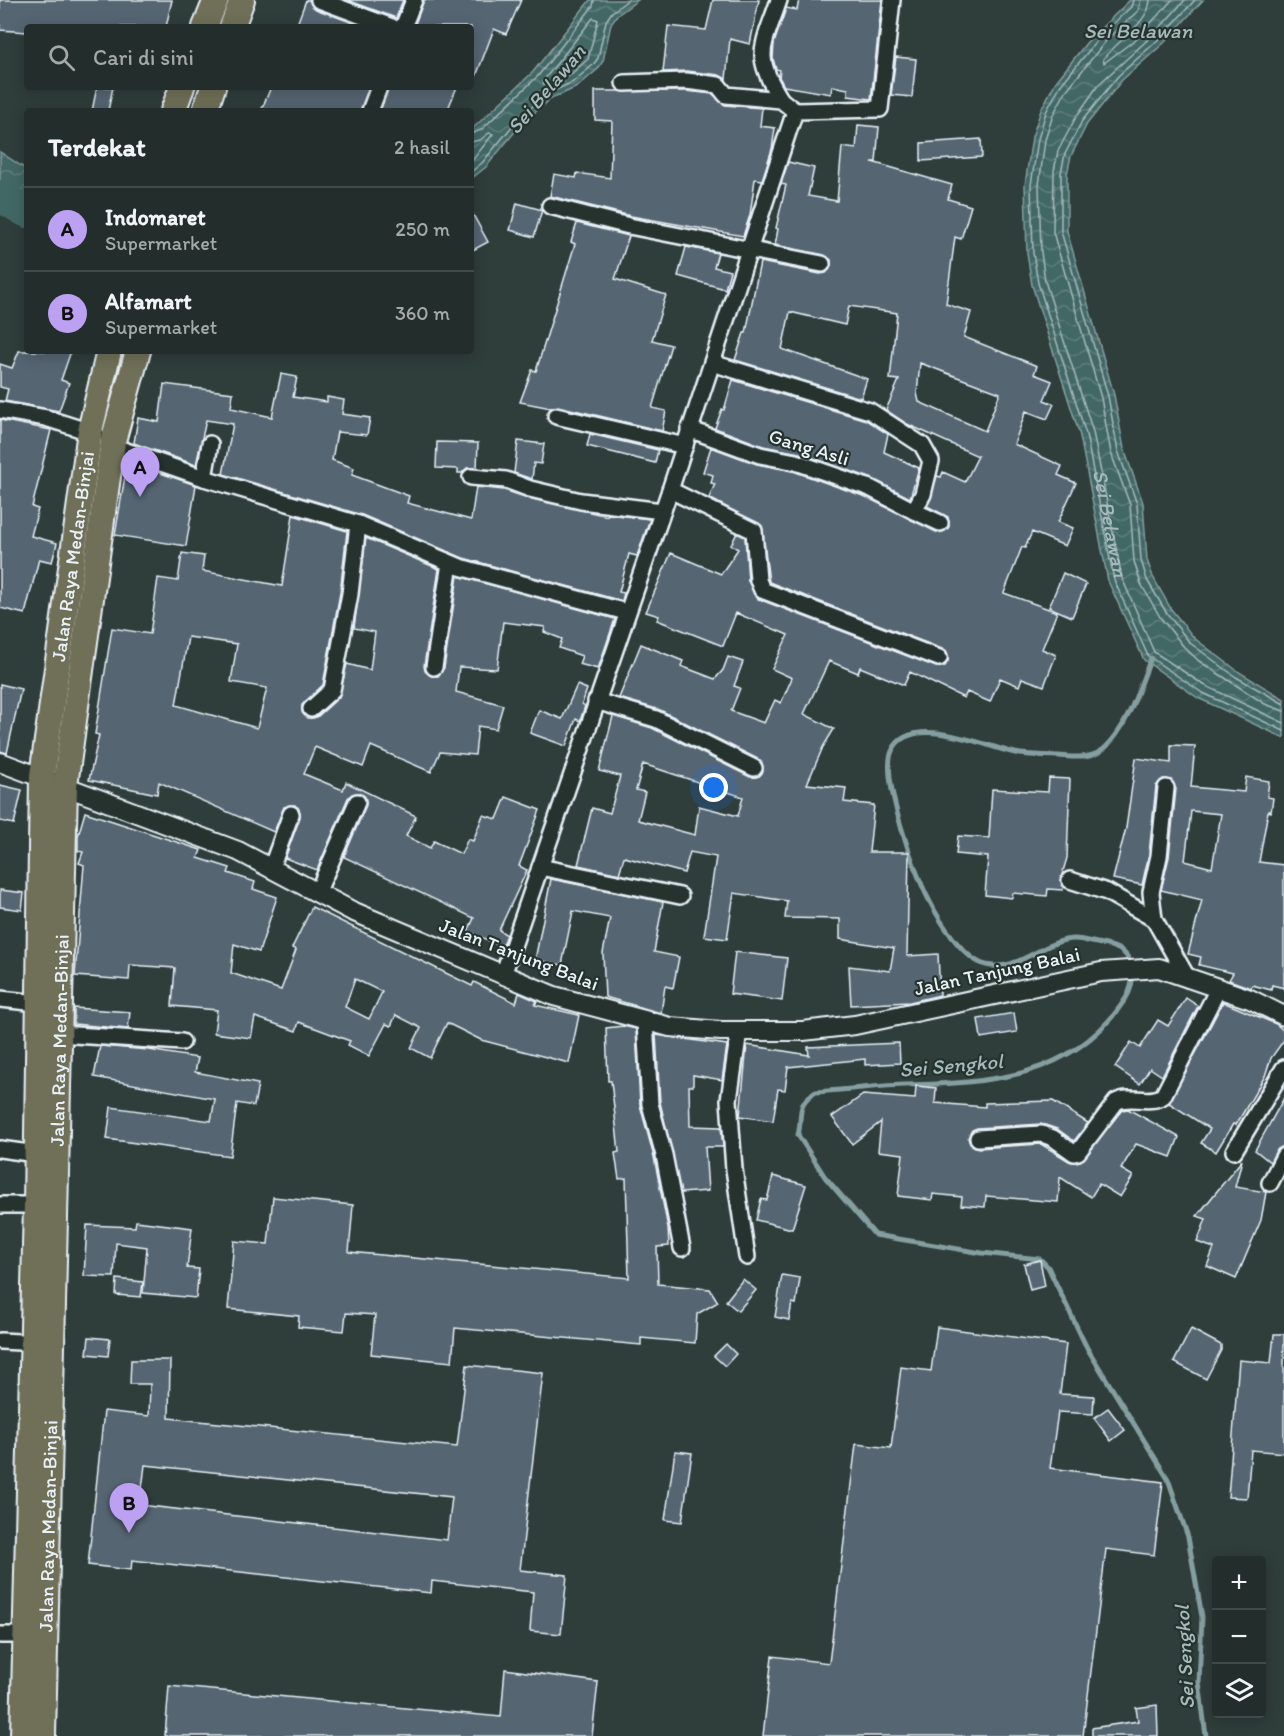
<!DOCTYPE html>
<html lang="id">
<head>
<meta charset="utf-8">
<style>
	body { margin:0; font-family:Itim,sans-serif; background:#2b3634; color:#f1f3f6 }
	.controls { position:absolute; right:18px; bottom:18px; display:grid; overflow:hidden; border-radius:6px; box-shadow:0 3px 15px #0003 }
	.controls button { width:54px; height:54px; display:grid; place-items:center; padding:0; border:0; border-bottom:2px solid #404a48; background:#232e2c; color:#f1f3f6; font:30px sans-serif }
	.you { position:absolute; left:714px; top:788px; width:21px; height:21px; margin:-15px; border:4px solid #fff; border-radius:50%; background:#1a73e8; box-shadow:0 0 0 9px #1a73e833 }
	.badge { display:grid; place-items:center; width:39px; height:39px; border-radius:50%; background:#bca0f2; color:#111; font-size:20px; font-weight:700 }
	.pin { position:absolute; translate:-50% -50px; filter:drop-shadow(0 2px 3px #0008) }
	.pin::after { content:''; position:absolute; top:32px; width:21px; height:18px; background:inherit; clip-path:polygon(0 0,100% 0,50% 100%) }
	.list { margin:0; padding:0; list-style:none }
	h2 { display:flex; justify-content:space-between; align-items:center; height:78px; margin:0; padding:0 24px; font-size:26px }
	h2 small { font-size:20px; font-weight:400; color:#a3a8a9 }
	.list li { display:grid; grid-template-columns:39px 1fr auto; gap:18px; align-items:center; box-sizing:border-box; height:84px; padding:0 24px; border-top:2px solid #404a48 }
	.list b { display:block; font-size:22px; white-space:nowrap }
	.list p { margin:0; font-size:20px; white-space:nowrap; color:#a3a8a9 }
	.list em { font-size:20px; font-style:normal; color:#a3a8a9 }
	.icon { flex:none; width:33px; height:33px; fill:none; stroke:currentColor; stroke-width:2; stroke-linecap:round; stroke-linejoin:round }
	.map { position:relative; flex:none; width:1284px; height:1736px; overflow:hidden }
	.search { position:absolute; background:#232e2c; box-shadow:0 3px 15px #0003; left:24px; top:24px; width:450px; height:66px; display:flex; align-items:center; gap:15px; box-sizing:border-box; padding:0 21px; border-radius:6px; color:#a3a8a9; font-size:22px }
	.panel { position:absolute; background:#232e2c; box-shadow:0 3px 15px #0003; left:24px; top:108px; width:450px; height:246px; border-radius:6px }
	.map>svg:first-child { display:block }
</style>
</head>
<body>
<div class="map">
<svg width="1284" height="1736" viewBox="0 0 1284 1736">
	<defs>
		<pattern id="water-waves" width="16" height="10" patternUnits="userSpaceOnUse" patternTransform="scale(1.5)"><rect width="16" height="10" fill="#436866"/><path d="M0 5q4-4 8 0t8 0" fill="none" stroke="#5e7e7d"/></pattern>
	</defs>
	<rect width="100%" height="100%" fill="#2f3d3b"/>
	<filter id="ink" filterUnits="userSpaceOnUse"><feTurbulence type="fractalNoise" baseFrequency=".0167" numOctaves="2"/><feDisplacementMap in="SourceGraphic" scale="12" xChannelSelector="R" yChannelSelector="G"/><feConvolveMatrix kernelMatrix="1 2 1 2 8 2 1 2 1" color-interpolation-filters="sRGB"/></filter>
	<g filter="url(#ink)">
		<g fill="url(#water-waves)" stroke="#859fa0" stroke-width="1.5">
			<path d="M590 0H638L616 16 611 24 603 61 598 69 577 87 551 99 522 123 486 167 471 179V130L533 72Z"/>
			<path d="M1130 0H1203L1164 43 1122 80 1087 124 1071 156 1067 174V231L1114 395 1124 449 1143 503 1147 560 1153 577 1171 609 1194 638 1239 672 1284 699V738L1198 698 1144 660 1108 581 1080 436 1032 285 1027 253 1025 185 1032 137 1041 110 1055 83 1087 42Z"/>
			<path d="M0 152 27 170V210L0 199Z"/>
		</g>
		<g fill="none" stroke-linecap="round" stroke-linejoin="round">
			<g stroke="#a6babe" stroke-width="1.5">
				<path d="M1133 0 1131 7 1104 32 1060 86 1046 112 1038 139 1031 185 1033 253 1038 283 1086 434 1114 580 1148 656 1201 692 1284 731"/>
				<path id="s1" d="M1141 0 1138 11 1109 37 1066 91 1053 115 1045 140 1039 185 1041 252 1045 281 1093 432 1122 578 1154 652 1204 685 1284 723"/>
				<path d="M1150 0C1149 23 1117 41 1103 59L1104 63 1136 39 1172 0"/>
				<path d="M1185 0 1154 34 1099 84 1076 117 1058 151 1054 171 1053 232 1101 398 1111 453 1130 505 1134 561 1141 584 1160 617 1184 647 1199 661 1265 704 1284 711"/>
				<path d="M1195 0 1159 39 1118 76 1082 121 1065 154 1061 173V231L1108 396 1118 451 1137 504 1141 560 1147 580 1166 612 1190 643 1236 677 1284 704"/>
				<path d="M593 18 598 20 588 59 569 76 544 85 543 81Z"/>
				<path d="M471 134 481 130 538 76 593 6 594 0"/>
				<path d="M471 142 480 140 489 133 493 134 471 162"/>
				<path d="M471 172 482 163 518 119 547 94 573 82 593 65 598 58 606 21 612 12 628 0"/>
			</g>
			<path stroke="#859fa0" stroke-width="5" d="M1151 658C1139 687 1129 725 1106 747 1093 760 1076 757 1059 756 1045 755 1029 756 1015 753 984 746 910 712 892 751 880 777 915 874 929 900 939 920 964 960 986 965 1018 973 1044 939 1075 939 1082 939 1090 942 1097 943 1106 945 1116 946 1123 952 1136 963 1134 985 1126 998 1074 1079 990 1083 904 1085 875 1086 845 1090 816 1092 795 1103 803 1116 798 1135L825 1177 875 1235 982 1253 1040 1259 1048 1267 1087 1348 1168 1479 1188 1537 1202 1617 1199 1682 1206 1736"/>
			<path stroke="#436866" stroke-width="32" d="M0 196 27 212"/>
		</g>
		<g fill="#556572" stroke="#e8f1f8" stroke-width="1.5" fill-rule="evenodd">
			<path d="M0 0H172L166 27H27V32L0 30Z"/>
			<path d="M306 0H309L316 9 364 27H296Z"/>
			<path d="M347 0H403L396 18Z"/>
			<path d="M424 0H521L506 34 494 29 472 87 471 27H414Z"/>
			<path d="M713 0H759L750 44 730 39 726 79 719 75 687 71 663 72 668 26 706 30Z"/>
			<path d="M799 0H882L871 99 848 96V89L832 86 831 94 784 86 779 77 780 70 776 69 773 59 774 43 786 8 797 10Z"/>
			<path d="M896 57 916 59 912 97 891 95Z"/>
			<path d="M97 87H113L108 111H92Z"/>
			<path d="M271 87H369L360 111H261Z"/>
			<path d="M389 87H457L447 111H380Z"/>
			<path d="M595 91H686L713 94 725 105 762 108 760 126 775 128 772 149 762 180 755 179 750 215 743 236 631 216 550 196 554 174 576 178 577 173 610 178 612 121 595 120Z"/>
			<path d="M858 125 879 127 876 162H872L952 185 948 199 971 206 961 239 955 237 946 304 971 312 964 337 1037 366 1034 374 1052 381 1044 400 1054 404 1047 419 1026 411 1014 444 1062 466 1058 475 1076 483 1058 522 1073 528 1065 546 1032 532 1025 548 1022 547 1004 593 1057 612 1042 649 1056 655 1044 686 1022 678 1019 686 1000 678 990 702 967 692 964 698 910 672 904 685 860 667 858 673 829 661 804 714 834 729 823 747 807 784 846 788 844 802 874 805 869 852H909L907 956 938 954 940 995 910 1002 851 1005 849 966 890 971 894 948 840 939V919L785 918 787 901 734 893 727 939 704 936 716 857 690 852 684 873 624 857 619 874 578 865 592 808 610 813 620 776 599 771 613 716 652 728 750 777 759 776 763 772 762 763 758 759 660 710 619 698 641 644 683 661 681 666 715 679 723 670 728 657 743 662 734 686 740 688 731 711 764 723 775 700 781 703 792 678 772 669 788 635 736 613 723 646 657 620 659 616 646 612 671 553 721 574 738 549 731 545 737 533 745 537 748 581 758 599 936 667 945 666 948 661 947 652 942 649 769 582 762 526 709 498 715 484 711 483 713 475 703 472 711 447 757 464 793 471 866 497 936 532 945 531 949 527 948 517 927 506 937 476 941 477 943 472 965 482 978 456 907 424 886 410 899 380 890 379 897 313 849 306 845 325 790 312 782 349 867 379 861 398 735 360 744 333H746L760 262 820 274 826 273 831 266V260L824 255 775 245 778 229 776 228 786 185 781 184 788 162 814 168 808 196 837 201 842 147 856 149ZM920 363 1000 393 985 431 919 402 917 393ZM643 764 743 797 738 816 699 806 695 835 638 820 645 792 636 790Z"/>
			<path d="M981 139 982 157 921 161V143Z"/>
			<path d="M517 203 542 210 534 237 510 230Z"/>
			<path d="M471 211 488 242 471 251Z"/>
			<path d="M577 223 629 236 615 279 666 295 652 340 671 345 652 408 666 411 662 431 558 406 551 408 520 402 532 370 536 371 575 244 571 242Z"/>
			<path d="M686 247 718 253 714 267 730 271 725 289 678 276Z"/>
			<path d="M19 351H71L61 380 69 383 59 411 5 401 8 389 0 387V364L12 368Z"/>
			<path d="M281 374 297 377 293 397 327 402V397L344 400 342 414 370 418 367 435 337 432 332 460 354 468 352 475 409 496 407 503 471 520 476 487 504 490 528 498 607 516 608 514 650 519 637 556 629 554 619 592 624 593 622 601 463 558 362 515 223 474 233 424 206 420 196 465 134 443 138 418 159 422 164 384 233 393 231 408 272 417Z"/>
			<path d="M733 380 866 420 888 434 884 452 919 468 910 498 873 479 799 453 763 446 715 428 722 409 724 410Z"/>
			<path d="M0 420 51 430 32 507 38 509 31 536 57 543 52 562 39 559 25 614 0 608Z"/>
			<path d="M590 434 658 450 655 463 587 446Z"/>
			<path d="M518 441 544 444 541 464 534 463 532 479 514 473Z"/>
			<path d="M437 442 478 443 477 468H467L462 473H458V469L436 468Z"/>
			<path d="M131 463 196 485 186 546 115 535 127 464Z"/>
			<path d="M293 515 347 531 340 593 323 685 302 705V712L307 718 317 717 339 697 347 664 370 670 375 632 354 628 366 538 439 569 424 666 425 671 432 676H438L444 668 458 576 615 619 598 669 579 664 582 656 559 648 562 639 544 632 545 627 503 622 497 669 459 667 456 692 503 705 496 729 478 726 475 755 440 752 431 772 371 746 363 767 315 747 304 774 343 790 346 782 416 816 406 836 430 848 434 841 461 854 468 839 473 841 483 815 497 819 506 797 540 810 519 866 527 870 499 930 507 935 502 947 468 931 474 918 344 857 366 805 365 797 360 793 352 794 348 798 317 870 285 858 300 817V812L295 805 284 807 274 832 159 782 157 794 89 780 99 735 95 734 112 628 150 634 158 578 178 581 182 553 204 556 202 571 282 586ZM188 637 237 644 231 682 267 688 257 728 176 705Z"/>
			<path d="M1063 573 1086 584 1072 617 1049 607Z"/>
			<path d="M0 684 21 689 7 753 0 751Z"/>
			<path d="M577 685 587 689 582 704 585 706 580 721 576 719 566 746 530 733 539 710 562 719Z"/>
			<path d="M1171 745 1195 746 1191 787 1244 792 1246 777 1269 781 1267 797 1273 798 1271 812 1268 811 1259 862 1284 865V988L1272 985 1271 990 1252 985 1251 988 1229 980 1233 973 1199 965 1201 957 1188 954 1202 900 1161 890 1169 857 1176 789 1171 780 1163 779 1156 786 1149 854 1142 885 1113 879 1126 828 1136 758 1171 763ZM1191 811 1221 814 1212 868 1185 861Z"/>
			<path d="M1049 778 1070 779 1067 858 1061 878 1063 890 1048 889 1047 896 1013 893 1012 898 985 895 988 857 956 854 958 836 989 838 992 789 1048 792Z"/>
			<path d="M0 785 22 790 14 824 0 821Z"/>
			<path d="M85 812 201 850 198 858 230 868 228 873 255 882 253 889 277 897 259 952 234 944 231 973 281 990 296 950 292 948 312 907 472 986 474 982 516 1003 519 993 537 1001 535 1005 579 1015 569 1063 481 1040 447 1023 430 1058 411 1048 421 1028 396 1015 391 1026 386 1024 369 1056 348 1045 350 1041 299 1022 296 1031 255 1017 251 1038 214 1033 217 1010 172 1006 175 968 130 965 129 980 75 976 84 865 79 863 83 852 78 851V836ZM355 979 382 992 369 1019 345 1007Z"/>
			<path d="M551 879 663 902 654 952 679 957 673 988 665 986 661 1013 605 997 603 953 610 918 573 911 562 965 535 960Z"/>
			<path d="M0 890 24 893 22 910 0 907Z"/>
			<path d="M735 952 787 958 782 1001 730 994Z"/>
			<path d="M1186 998 1198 1006 1162 1076 1150 1068 1140 1084 1115 1067 1131 1042 1140 1048 1158 1020 1168 1026Z"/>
			<path d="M1223 1002 1276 1024 1284 1031V1040L1271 1058 1265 1076 1236 1125 1233 1124 1216 1152 1201 1143 1210 1129 1169 1103Z"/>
			<path d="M74 1008 130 1012 128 1029 74 1024Z"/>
			<path d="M1014 1013 1017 1032 981 1038 978 1019Z"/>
			<path d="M623 1026 636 1029 640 1105 654 1157 668 1228 669 1246 657 1247 658 1284 710 1289 718 1302 697 1314 695 1343 641 1338V1345L455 1328 452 1362 371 1354 375 1315 346 1313 344 1331 298 1327 299 1316 228 1309 234 1241 268 1244 273 1197 353 1205 349 1252 629 1278 626 1178 619 1179 615 1153 619 1152 611 1081H608L606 1028Z"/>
			<path d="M656 1035 727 1045 722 1080 693 1075V1086H689L690 1126 721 1127 723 1147H705L708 1191 681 1193 660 1102Z"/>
			<path d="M899 1043 900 1063 865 1065V1059L788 1067 785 1090 778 1089 773 1121 740 1116 747 1045 809 1055 808 1047Z"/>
			<path d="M100 1046 149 1050 198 1058 195 1072 258 1084 254 1106 237 1103 230 1156 107 1139 111 1107 211 1121 215 1099 94 1077Z"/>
			<path d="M916 1086 936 1088 935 1103 985 1107V1103L1053 1101 1088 1123 1074 1141 1057 1129 1042 1124 977 1128 972 1130 968 1138 970 1144 978 1148 1041 1144 1069 1161H1080L1122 1110 1128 1109 1179 1137 1171 1157 1136 1144 1121 1169 1133 1176 1120 1197 1099 1184 1091 1197 1060 1177 1058 1202 986 1196 985 1207 961 1205 962 1197 933 1194 932 1200 898 1196 903 1154 878 1151 881 1122 852 1144 832 1117 863 1095 915 1099Z"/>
			<path d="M1284 1098V1146L1276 1151 1270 1162 1255 1150Z"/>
			<path d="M1242 1160 1235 1187 1266 1192 1261 1220 1236 1279 1207 1266 1214 1248 1197 1242 1206 1219 1197 1216Z"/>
			<path d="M773 1176 806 1185 792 1229 756 1220 761 1199 767 1200Z"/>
			<path d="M136 1221 192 1228 187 1268 199 1269 196 1298 143 1293 147 1247 116 1243 114 1277 84 1276 87 1225 135 1227Z"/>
			<path d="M1040 1260 1045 1286 1030 1290 1024 1264Z"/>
			<path d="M782 1275 800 1278 796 1304 792 1303 789 1320 775 1317Z"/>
			<path d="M117 1279 143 1282 141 1297 116 1295Z"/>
			<path d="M743 1279 756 1290 738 1311 726 1301Z"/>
			<path d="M937 1327 1066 1344 1060 1394 1094 1396 1093 1414 1058 1412 1050 1468 1163 1482 1154 1555 1106 1549 1083 1736H763L772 1656 829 1663 856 1444 891 1448 901 1367 931 1371Z"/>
			<path d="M1191 1329 1221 1345V1350L1206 1379 1174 1362Z"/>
			<path d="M1274 1334H1284V1453L1251 1450 1247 1498 1228 1497 1239 1360 1271 1363Z"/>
			<path d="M89 1337 110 1339 108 1356 87 1354Z"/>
			<path d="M726 1344 736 1354 725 1366 714 1356Z"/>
			<path d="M131 1360H170L169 1418 457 1447 467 1365 543 1373 520 1570 567 1575 561 1634 530 1631 533 1592 432 1581 431 1593 132 1560 131 1570 88 1565 104 1411 149 1416 150 1384H130ZM145 1465 452 1497 447 1540 140 1505Z"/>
			<path d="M1108 1408 1125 1430 1111 1441 1094 1418Z"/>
			<path d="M675 1451 692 1453 682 1522 665 1520Z"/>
			<path d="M505 1669 598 1682 592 1736H165L169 1686 501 1717Z"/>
			<path d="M1157 1705 1158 1736H1092V1728L1138 1721 1136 1708Z"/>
		</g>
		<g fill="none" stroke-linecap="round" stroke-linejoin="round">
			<g stroke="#e8f1f8" stroke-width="20">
				<g id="minor">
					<path d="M319 0 392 27"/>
					<path d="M779 0C763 48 752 54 781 100"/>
					<path d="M403 27 414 0"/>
					<path d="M624 83 686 81 718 85 726 95 781 100 795 111"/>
					<path d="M370 111 379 87"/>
					<path d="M550 206 629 226 822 264"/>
					<path d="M712 363 870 411 922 445 931 461 923 494 914 511 940 523"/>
					<path d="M0 410 46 418 96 434"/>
					<path d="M556 416 685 446"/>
					<path d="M689 429 760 455 796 462 870 488 914 511"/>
					<path d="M112 446 204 478 358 524"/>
					<path d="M471 477 506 480 530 489 581 501 662 511"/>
					<path d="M204 478 210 444"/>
					<path d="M670 490 754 531 758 580 762 590 939 658"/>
					<path d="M434 667 450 563"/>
					<path d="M596 701 656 719 754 768"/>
					<path d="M311 709 332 690 350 594 358 524 460 567 626 612"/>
					<path d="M1166 788 1159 856 1151 892 1152 902 1154 919 1188 979"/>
					<path d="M272 866 291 814"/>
					<path d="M540 867 680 896"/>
					<path d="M1070 880 1107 892 1154 919"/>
					<path d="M318 891 357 802"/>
					<path d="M503 975 670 490 795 111 880 109 892 0"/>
					<path d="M0 999 38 1003"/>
					<path d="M645 1022 650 1104 664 1155 682 1248"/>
					<path d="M739 1031 729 1100 734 1169 747 1257"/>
					<path d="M59 1034 182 1042"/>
					<path d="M978 1138 1042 1134 1053 1138 1074 1153 1078 1152 1116 1102C1130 1094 1148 1105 1163 1096L1218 989"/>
					<path d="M0 1149 36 1154"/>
					<path d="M1234 1151 1284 1068"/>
					<path d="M1270 1183 1284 1156"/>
					<path d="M0 1205H36"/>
					<path d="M0 1341 39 1343"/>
					<path d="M0 1635H25"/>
				</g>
			</g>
			<g stroke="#e8f1f8" stroke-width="22">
				<path id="tertiary" d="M0 762 238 851 352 911 554 996 670 1027 721 1031H803L855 1025 1101 972 1159 968 1250 999 1284 1016"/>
			</g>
			<g stroke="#e8f1f8" stroke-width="28">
				<g id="trunk">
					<path d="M205 27 216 0"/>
					<path d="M232 27 242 0"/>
					<path d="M173 111 182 87"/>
					<path d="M205 111 213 87"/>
					<path id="s2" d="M23 1736 36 1205 42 776 90 431 109 351"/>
					<path id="s3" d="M43 1736 65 785 113 441 138 351"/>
				</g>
			</g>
			<use href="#minor" stroke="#26332d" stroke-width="15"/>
			<use href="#tertiary" stroke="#26332d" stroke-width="18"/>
			<use href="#trunk" stroke="#706f59" stroke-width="24"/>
		</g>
	</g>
	<g text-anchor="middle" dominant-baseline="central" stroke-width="4.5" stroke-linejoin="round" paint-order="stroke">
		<g font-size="20" fill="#e8f1f8" stroke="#26332d">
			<text transform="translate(809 447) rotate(17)">Gang Asli</text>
			<text stroke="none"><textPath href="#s2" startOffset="1182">Jalan Raya Medan-Binjai</textPath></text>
			<text transform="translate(519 954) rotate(21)">Jalan Tanjung Balai</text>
			<text transform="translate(997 971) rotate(-12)">Jalan Tanjung Balai</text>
			<text stroke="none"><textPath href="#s3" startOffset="696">Jalan Raya Medan-Binjai</textPath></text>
			<text stroke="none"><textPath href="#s3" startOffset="210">Jalan Raya Medan-Binjai</textPath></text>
		</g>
		<g font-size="21" font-style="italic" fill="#a6babe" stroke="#26332d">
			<text x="1138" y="30">Sei Belawan</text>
			<text transform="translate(546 89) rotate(-50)">Sei Belawan</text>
			<text stroke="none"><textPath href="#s1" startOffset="566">Sei Belawan</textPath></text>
			<text transform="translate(951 1065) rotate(-5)">Sei Sengkol</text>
			<text transform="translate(1184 1657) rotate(-93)">Sei Sengkol</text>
		</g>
	</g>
</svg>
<div class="controls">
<button>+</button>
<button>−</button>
<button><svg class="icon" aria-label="layers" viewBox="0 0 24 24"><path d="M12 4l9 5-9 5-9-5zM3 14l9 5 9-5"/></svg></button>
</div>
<div class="you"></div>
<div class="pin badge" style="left:140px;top:497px">A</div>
<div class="pin badge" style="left:129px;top:1533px">B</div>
<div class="search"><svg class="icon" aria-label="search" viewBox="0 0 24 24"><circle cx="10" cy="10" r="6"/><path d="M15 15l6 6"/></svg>Cari di sini</div>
<section class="panel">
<h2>Terdekat<small>2 hasil</small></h2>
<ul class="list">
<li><span class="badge">A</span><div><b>Indomaret</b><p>Supermarket</p></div><em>250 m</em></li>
<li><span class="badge">B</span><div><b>Alfamart</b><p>Supermarket</p></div><em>360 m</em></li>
</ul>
</section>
</div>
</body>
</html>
